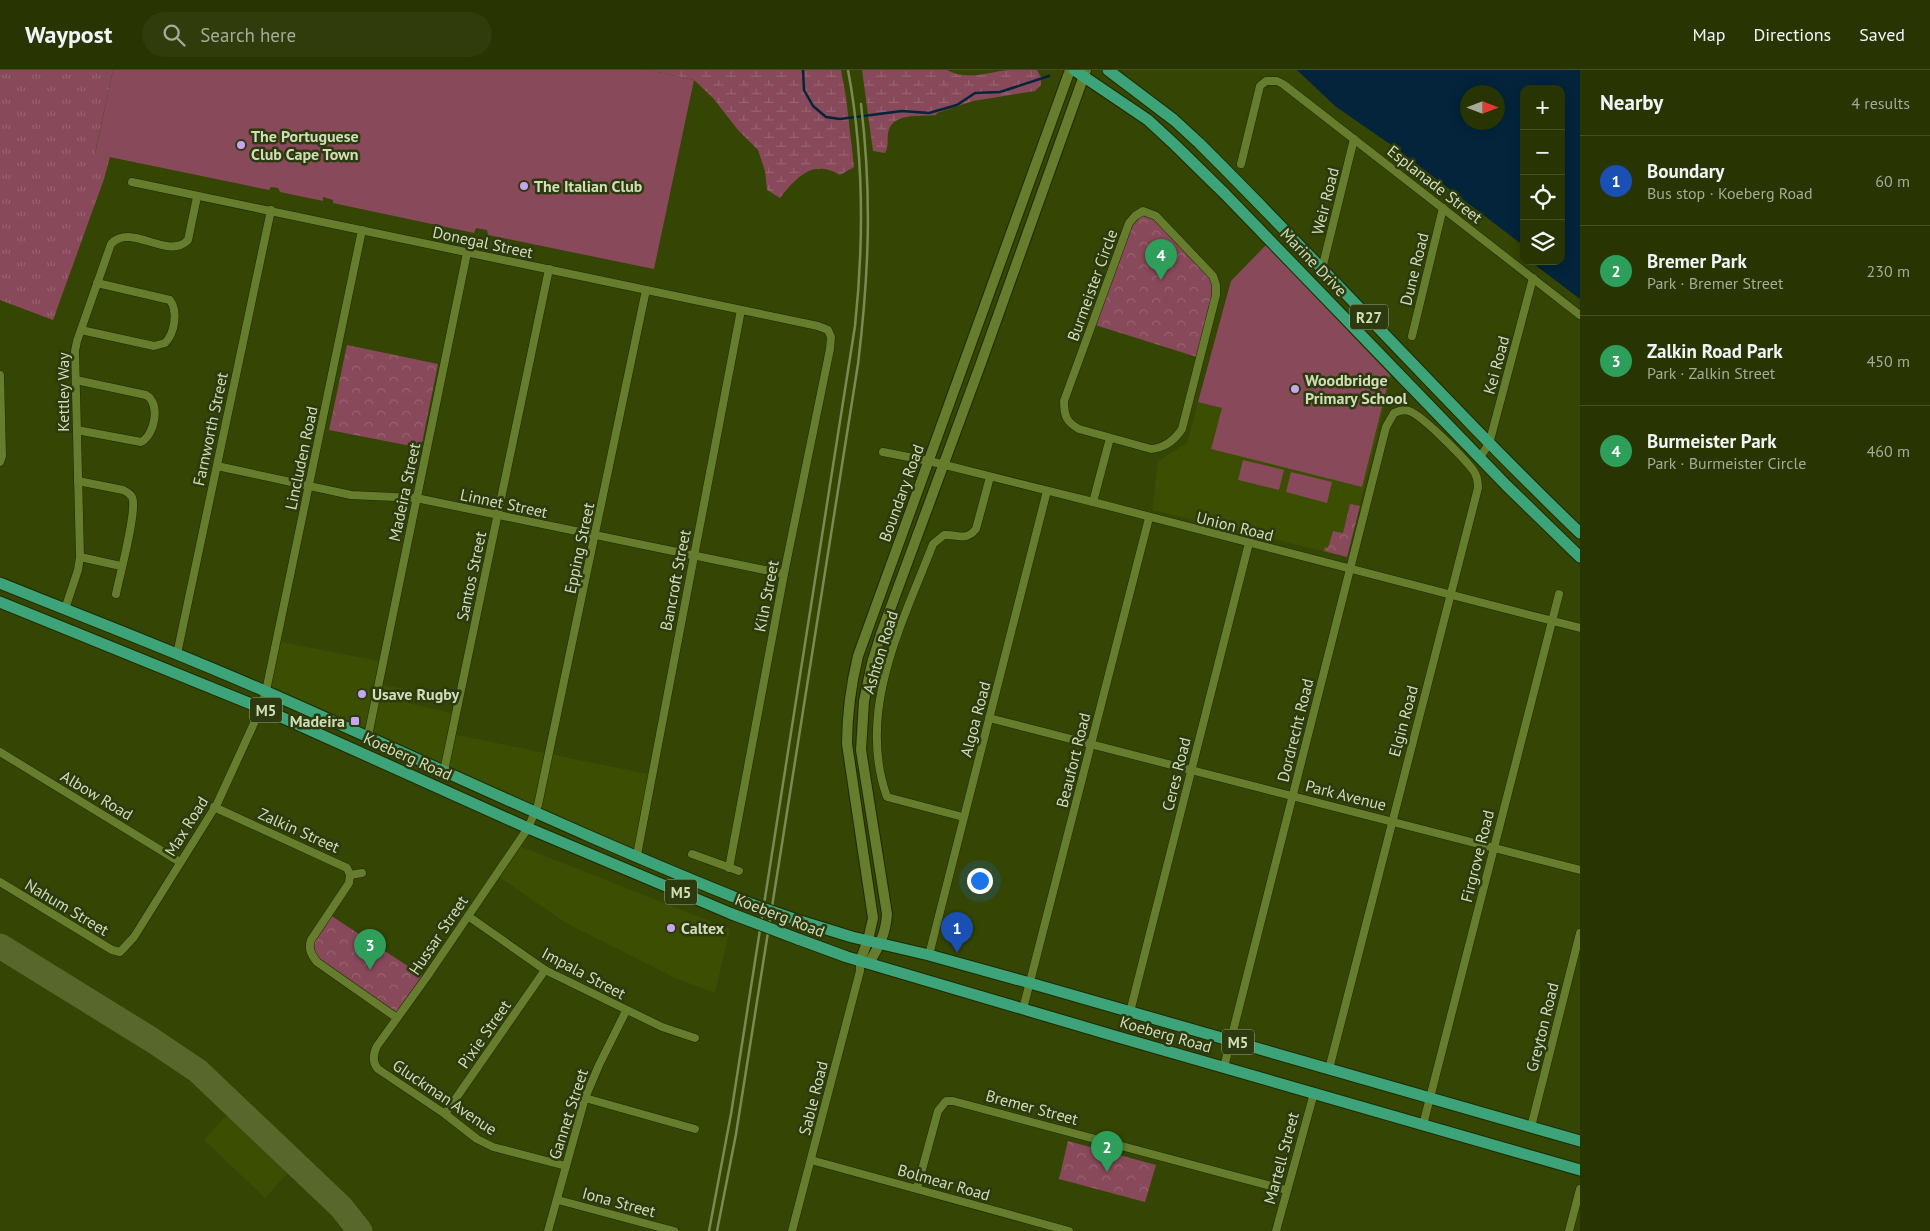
<!DOCTYPE html>
<html lang="en">
<head>
<meta charset="utf-8">
<style>
	body { margin:0; font-family:"PT Sans",sans-serif; background:#303c0c; color:#f1f3f6 }
	.controls { position:absolute; right:15px; top:15px; display:grid; overflow:hidden; border-radius:10px; box-shadow:0 2px 12px #0003 }
	.controls button { width:45px; height:45px; display:grid; place-items:center; padding:0; border:0; border-bottom:1px solid #444f24; background:#283402; color:#f1f3f6; font:25px sans-serif }
	.compass { position:absolute; left:1460px; top:15px; width:45px; height:45px; border-radius:50%; background:#283402; box-shadow:0 2px 12px #0003; rotate:90deg }
	.you { position:absolute; left:979px; top:810px; width:18px; height:18px; margin:-12px; border:4px solid #fff; border-radius:50%; background:#1a73e8; box-shadow:0 0 0 8px #1a73e833 }
	.badge { display:grid; place-items:center; width:32px; height:32px; border-radius:50%; background:#ea580c; color:#fff; font-size:16px; font-weight:700 }
	.pin { position:absolute; translate:-50% -41px; filter:drop-shadow(0 1px 2px #0008) }
	.pin::after { content:''; position:absolute; top:26px; width:18px; height:15px; background:inherit; clip-path:polygon(0 0,100% 0,50% 100%) }
	.list { margin:0; padding:0; list-style:none }
	h2 { display:flex; justify-content:space-between; align-items:center; height:65px; margin:0; padding:0 20px; font-size:21px }
	h2 small { font-size:16px; font-weight:400; color:#a5aa99 }
	.list li { display:grid; grid-template-columns:32px 1fr auto; gap:15px; align-items:center; box-sizing:border-box; height:90px; padding:0 20px; border-top:1px solid #444f24 }
	.list b { display:block; font-size:19px; white-space:nowrap }
	.list p { margin:0; font-size:16px; white-space:nowrap; color:#a5aa99 }
	.list em { font-size:16px; font-style:normal; color:#a5aa99 }
	.icon { flex:none; width:28px; height:28px; fill:none; stroke:currentColor; stroke-width:2; stroke-linecap:round; stroke-linejoin:round }
	.map { position:relative; flex:none; width:1580px; height:1161px; overflow:hidden }
	header { display:flex; align-items:center; gap:30px; box-sizing:border-box; height:70px; padding:0 25px; background:#283402; border-bottom:1px solid #444f24 }
	header strong { font-size:24px }
	nav { display:flex; gap:28px; margin-inline-start:auto; font-size:18px }
	.search { width:350px; height:45px; background:#303c0c; display:flex; align-items:center; gap:12px; box-sizing:border-box; padding:0 18px; border-radius:28px; color:#a5aa99; font-size:19px }
	main { display:flex }
	aside { flex:1; background:#283402 }
	.map>svg:first-child { display:block }
</style>
</head>
<body>
<header>
<strong>Waypost</strong>
<div class="search"><svg class="icon" aria-label="search" viewBox="0 0 24 24"><circle cx="10" cy="10" r="6"/><path d="M15 15l6 6"/></svg>Search here</div>
<nav><a>Map</a><a>Directions</a><a>Saved</a></nav>
</header>
<main>
<div class="map">
<svg width="1580" height="1161" viewBox="0 0 1580 1161">
	<defs>
		<pattern id="grass-tufts" width="24" height="20" patternUnits="userSpaceOnUse" patternTransform="scale(1.25)"><rect width="24" height="20" fill="#88495a"/><path d="M3 7l-1-3M5 7V3M7 7l1-3M15 17l-1-3M17 17v-4M19 17l1-3" fill="none" stroke="#98636f"/></pattern>
		<pattern id="wetland-marsh" width="20" height="14" patternUnits="userSpaceOnUse" patternTransform="scale(1.25)"><rect width="20" height="14" fill="#88495a"/><path d="M1 5h8M5 5V1M11 12h8M15 12V8" fill="none" stroke="#98636f"/></pattern>
		<pattern id="park-crowns" width="20" height="18" patternUnits="userSpaceOnUse" patternTransform="scale(1.25)"><rect width="20" height="18" fill="#88495a"/><path d="M2 6a3 3 0 1 1 6 0M12 15a3 3 0 1 1 6 0" fill="none" stroke="#98636f"/></pattern>
	</defs>
	<rect width="100%" height="100%" fill="#354503"/>
	<g fill="#3b4e02">
		<path d="M1266 175 1392 306 1347 487 1152 440 1158 391 1187 373 1231 211Z"/>
		<path d="M276 571 384 592 379 614 410 620 408 633 456 644 453 664 652 705 637 785 266 621Z"/>
		<path d="M517 775 730 859 715 923 675 908 566 853 496 805Z"/>
		<path d="M235 1036 296 1094 265 1128 204 1070Z"/>
	</g>
	<path fill="url(#grass-tufts)" d="M0 0H113L95 83 110 87 104 109 53 250 0 230Z"/>
	<g fill="url(#wetland-marsh)">
		<path d="M649 0H841L846 27 854 97 840 105C812 89 797 107 780 128L767 120 765 101 758 80 738 60 713 28 694 10Z"/>
		<path d="M862 0H947C967 11 988 2 1009 0 1018 0 1028 0 1037 0L1041 7V15L1035 21 973 31 937 43 936 45C919 47 892 42 888 63 887 70 889 76 885 83L873 81Z"/>
	</g>
	<g fill="url(#park-crowns)">
		<path d="M1152 143 1216 215 1200 288 1092 254 1135 146Z"/>
		<path d="M347 275 438 294 421 378 329 360Z"/>
		<path d="M1350 434 1360 436 1347 487 1324 481 1325 477 1328 478 1333 461 1343 463Z"/>
		<path d="M330 845 426 908 396 948 315 892 311 876Z"/>
		<path d="M1068 1071 1156 1095 1145 1132 1059 1109Z"/>
	</g>
	<g fill="#88495a">
		<path d="M113 0H649L694 10 654 199 488 165 487 160 476 158 474 163 333 133V130L323 127V131L280 122 278 118 271 117 269 120 95 84Z"/>
		<path d="M1266 175 1390 305 1362 417 1211 379 1222 338 1198 332 1231 211Z"/>
		<path d="M1243 390 1284 400 1279 420 1238 410Z"/>
		<path d="M1291 402 1332 412 1327 433 1286 422Z"/>
	</g>
	<path fill="#03243b" fill-rule="evenodd" d="M1297 0H1580V229L1530 191H1561V19H1524V176L1397 79 1335 36ZM1468 22H1498V52H1468Z"/>
	<g fill="none" stroke-linecap="round" stroke-linejoin="round">
		<path stroke="#03243b" stroke-width="2.5" d="M803 0 804 20 813 36 826 47 840 49 902 41 929 43 957 35 975 23 1000 22 1049 6"/>
		<path stroke="#58682c" stroke-width="25" d="M0 876 152 970 198 1001 341 1137 360 1161"/>
		<g stroke="#1e2a00" stroke-width="9">
			<g id="minor">
				<path d="M1241 94 1260 16 1266 11H1277L1283 14 1580 245"/>
				<path d="M132 112 818 256 828 260 831 267 830 279 784 504 729 798"/>
				<path d="M1143 141 1156 146 1213 206 1216 215V225L1182 359C1174 371 1165 378 1151 379L1079 359C1066 352 1064 345 1064 331L1129 153 1135 146Z"/>
				<path d="M1322 199 1354 69"/>
				<path d="M81 260 154 276 165 273C175 263 178 241 170 230L97 213"/>
				<path d="M1412 266 1443 138"/>
				<path d="M0 305 2 386 0 392"/>
				<path d="M76 310 146 325C161 333 155 365 141 372L77 360"/>
				<path d="M883 382 929 391 1093 432 1580 558"/>
				<path d="M1480 387 1489 374 1533 208"/>
				<path d="M217 396 351 425 416 428 784 504"/>
				<path d="M78 411 123 420C127 422 130 423 132 427 138 439 119 508 116 524"/>
				<path d="M1093 432 1110 368"/>
				<path d="M80 487 121 496"/>
				<path d="M65 539 78 500 80 487 75 281 77 271 111 174C131 152 168 191 188 170L197 127"/>
				<path d="M177 584 271 140"/>
				<path d="M989 648 1580 800"/>
				<path d="M368 666 467 183"/>
				<path d="M0 682 180 792"/>
				<path d="M444 701 549 199"/>
				<path d="M214 737 347 798 350 805 349 813 311 870C308 879 311 884 317 892L397 948"/>
				<path d="M963 747 887 727C856 641 902 554 933 474L944 465C959 464 965 472 976 459L990 407"/>
				<path d="M692 784 739 801"/>
				<path d="M637 785 741 240"/>
				<path d="M350 805 362 803"/>
				<path d="M0 812 112 880 120 882 134 867 217 734 261 638 266 621 362 160"/>
				<path d="M468 846 545 900 662 957 695 968"/>
				<path d="M929 885 1047 421"/>
				<path d="M1023 939 1149 448"/>
				<path d="M1130 942 1249 473"/>
				<path d="M1224 997 1386 357 1394 343C1399 341 1404 339 1409 341 1422 345 1464 388 1473 400 1477 405 1478 411 1478 418L1329 999"/>
				<path d="M585 1028 695 1059"/>
				<path d="M445 1044 545 900"/>
				<path d="M1423 1055 1559 524"/>
				<path d="M1531 1057 1580 863"/>
				<path d="M811 1090 1069 1161"/>
				<path d="M566 1096 493 1077 477 1069 445 1044 378 999C372 992 373 984 377 976L426 908 528 758 538 735 646 220"/>
				<path d="M917 1118 938 1041 946 1031H953L1286 1120"/>
				<path d="M558 1130 674 1161"/>
				<path d="M548 1161 585 1028 599 995 626 941"/>
				<path d="M792 1161 860 901V891"/>
				<path d="M1276 1161 1314 1023"/>
				<path d="M1569 1161 1580 1119"/>
			</g>
		</g>
		<g stroke="#1e2a00" stroke-width="12">
			<g id="secondary">
				<path d="M860 891 868 870 873 848 847 674C847 643 851 615 858 586L1070 0"/>
				<path d="M869 893C879 877 886 863 887 844L861 680 864 631 872 593 881 564 981 293 1086 0"/>
			</g>
		</g>
		<g stroke="#1e2a00" stroke-width="13">
			<g id="primary">
				<path d="M1074 0 1148 50 1175 75 1225 124 1506 415 1580 487"/>
				<path d="M1108 0 1174 50 1199 73C1328 201 1449 337 1580 463"/>
				<path d="M0 513C89 549 179 583 267 622 429 693 589 770 754 835"/>
				<path d="M0 532 261 638 528 758 732 844"/>
				<path d="M797 850 852 867 929 885 1030 913 1580 1071"/>
				<path d="M798 869 847 887 1118 967 1580 1100"/>
			</g>
		</g>
		<use href="#minor" stroke="#657d2d" stroke-width="8"/>
		<use href="#secondary" stroke="#657d2d" stroke-width="10"/>
		<use href="#primary" stroke="#3da379" stroke-width="11"/>
		<g stroke="#7b8a54" stroke-width="2.5">
			<path d="M709 1161 731 1044 855 256C864 171 864 85 848 0"/>
			<path d="M717 1161 736 1064 858 294C869 203 872 126 861 34"/>
		</g>
		<g stroke="#1e2a00" stroke-width="13" stroke-linecap="butt">
			<g id="primary-bridge">
				<path d="M754 835 797 850"/>
				<path d="M732 844 798 869"/>
			</g>
		</g>
		<use href="#primary-bridge" stroke="#3da379" stroke-width="11"/>
	</g>
	<g fill="#c6a6f0" stroke="#2d390f" stroke-width="2">
		<circle cx="241" cy="75" r="5"/>
		<circle cx="524" cy="116" r="5"/>
		<circle cx="1295" cy="319" r="5"/>
		<circle cx="362" cy="624" r="5"/>
		<rect x="350" y="646" width="10" height="10" rx="2.5"/>
		<circle cx="671" cy="858" r="5"/>
	</g>
	<g text-anchor="middle" dominant-baseline="central" stroke-width="5" stroke-linejoin="round" paint-order="stroke">
		<g fill="#2d390f" stroke="#9fac85" stroke-width="1">
			<rect x="1350" y="234.5" width="38" height="25" rx="4"/>
			<rect x="250" y="627.5" width="32" height="25" rx="4"/>
			<rect x="665" y="809.5" width="32" height="25" rx="4"/>
			<rect x="1222" y="959.5" width="32" height="25" rx="4"/>
		</g>
		<g font-size="15" font-weight="bold" fill="#d0deb7">
			<text x="1369" y="247">R27</text>
			<text x="266" y="640">M5</text>
			<text x="681" y="822">M5</text>
			<text x="1238" y="972">M5</text>
		</g>
		<g font-size="16" font-weight="bold" fill="#d0deb7" stroke="#2d390f" text-anchor="start">
			<text x="251" y="66">The Portuguese<tspan x="251" dy="18">Club Cape Town</tspan></text>
			<text x="534" y="116">The Italian Club</text>
			<text x="1305" y="310">Woodbridge<tspan x="1305" dy="18">Primary School</tspan></text>
			<text x="372" y="624">Usave Rugby</text>
			<text x="345" y="651" text-anchor="end">Madeira</text>
			<text x="681" y="858">Caltex</text>
		</g>
		<g font-size="16" fill="#d0deb7" stroke="#2d390f">
			<text transform="translate(1435 114) rotate(38)">Esplanade Street</text>
			<text transform="translate(1325 131) rotate(-76)">Weir Road</text>
			<text transform="translate(483 172) rotate(12)">Donegal Street</text>
			<text transform="translate(1314 192) rotate(46)">Marine Drive</text>
			<text transform="translate(1414 199) rotate(-76)">Dune Road</text>
			<text transform="translate(1092 215) rotate(-70)">Burmeister Circle</text>
			<text transform="translate(1496 295) rotate(-75)">Kei Road</text>
			<text transform="translate(63 322) rotate(-90)">Kettley Way</text>
			<text transform="translate(210 359) rotate(-78)">Farnworth Street</text>
			<text transform="translate(301 388) rotate(-78)">Lincluden Road</text>
			<text transform="translate(404 422) rotate(-78)">Madeira Street</text>
			<text transform="translate(901 423) rotate(-70)">Boundary Road</text>
			<text transform="translate(504 433) rotate(12)">Linnet Street</text>
			<text transform="translate(1235 456) rotate(14)">Union Road</text>
			<text transform="translate(579 478) rotate(-78)">Epping Street</text>
			<text transform="translate(471 506) rotate(-78)">Santos Street</text>
			<text transform="translate(675 510) rotate(-79)">Bancroft Street</text>
			<text transform="translate(766 526) rotate(-79)">Kiln Street</text>
			<text transform="translate(880 582) rotate(-73)">Ashton Road</text>
			<text transform="translate(975 649) rotate(-75)">Algoa Road</text>
			<text transform="translate(1403 651) rotate(-75)">Elgin Road</text>
			<text transform="translate(1295 660) rotate(-76)">Dordrecht Road</text>
			<text transform="translate(408 686) rotate(24)">Koeberg Road</text>
			<text transform="translate(1073 690) rotate(-76)">Beaufort Road</text>
			<text transform="translate(1176 704) rotate(-76)">Ceres Road</text>
			<text transform="translate(97 725) rotate(31)">Albow Road</text>
			<text transform="translate(1346 725) rotate(14)">Park Avenue</text>
			<text transform="translate(186 756) rotate(-58)">Max Road</text>
			<text transform="translate(299 760) rotate(24)">Zalkin Street</text>
			<text transform="translate(1477 786) rotate(-76)">Firgrove Road</text>
			<text transform="translate(67 837) rotate(31)">Nahum Street</text>
			<text transform="translate(780 845) rotate(21)">Koeberg Road</text>
			<text transform="translate(438 865) rotate(-56)">Hussar Street</text>
			<text transform="translate(584 903) rotate(28)">Impala Street</text>
			<text transform="translate(1542 957) rotate(-76)">Greyton Road</text>
			<text transform="translate(484 964) rotate(-55)">Pixie Street</text>
			<text transform="translate(1166 964) rotate(16)">Koeberg Road</text>
			<text transform="translate(445 1027) rotate(34)">Gluckman Avenue</text>
			<text transform="translate(813 1028) rotate(-76)">Sable Road</text>
			<text transform="translate(1032 1037) rotate(15)">Bremer Street</text>
			<text transform="translate(568 1044) rotate(-72)">Gannet Street</text>
			<text transform="translate(1281 1088) rotate(-75)">Martell Street</text>
			<text transform="translate(944 1112) rotate(16)">Bolmear Road</text>
			<text transform="translate(619 1132) rotate(15)">Iona Street</text>
		</g>
	</g>
</svg>
<div class="controls">
<button>+</button>
<button>−</button>
<button><svg class="icon" aria-label="locate" viewBox="0 0 24 24"><circle cx="12" cy="12" r="6"/><path d="M12 2v4M12 18v4M2 12h4M18 12h4"/></svg></button>
<button><svg class="icon" aria-label="layers" viewBox="0 0 24 24"><path d="M12 4l9 5-9 5-9-5zM3 14l9 5 9-5"/></svg></button>
</div>
<svg class="compass" viewBox="-18 -18 36 36"><path d="M0-13l5 13h-10z" fill="#e53935"/><path d="M0 13l5-13h-10z" fill="#a5aa99"/></svg>
<div class="you"></div>
<div class="pin badge" style="left:957px;top:883px;background:#1a4fb4">1</div>
<div class="pin badge" style="left:1107px;top:1102px;background:#2e9e5b">2</div>
<div class="pin badge" style="left:370px;top:900px;background:#2e9e5b">3</div>
<div class="pin badge" style="left:1161px;top:210px;background:#2e9e5b">4</div>
</div>
<aside>
<h2>Nearby<small>4 results</small></h2>
<ul class="list">
<li><span class="badge" style="background:#1a4fb4">1</span><div><b>Boundary</b><p>Bus stop · Koeberg Road</p></div><em>60 m</em></li>
<li><span class="badge" style="background:#2e9e5b">2</span><div><b>Bremer Park</b><p>Park · Bremer Street</p></div><em>230 m</em></li>
<li><span class="badge" style="background:#2e9e5b">3</span><div><b>Zalkin Road Park</b><p>Park · Zalkin Street</p></div><em>450 m</em></li>
<li><span class="badge" style="background:#2e9e5b">4</span><div><b>Burmeister Park</b><p>Park · Burmeister Circle</p></div><em>460 m</em></li>
</ul>
</aside>
</main>
</body>
</html>
